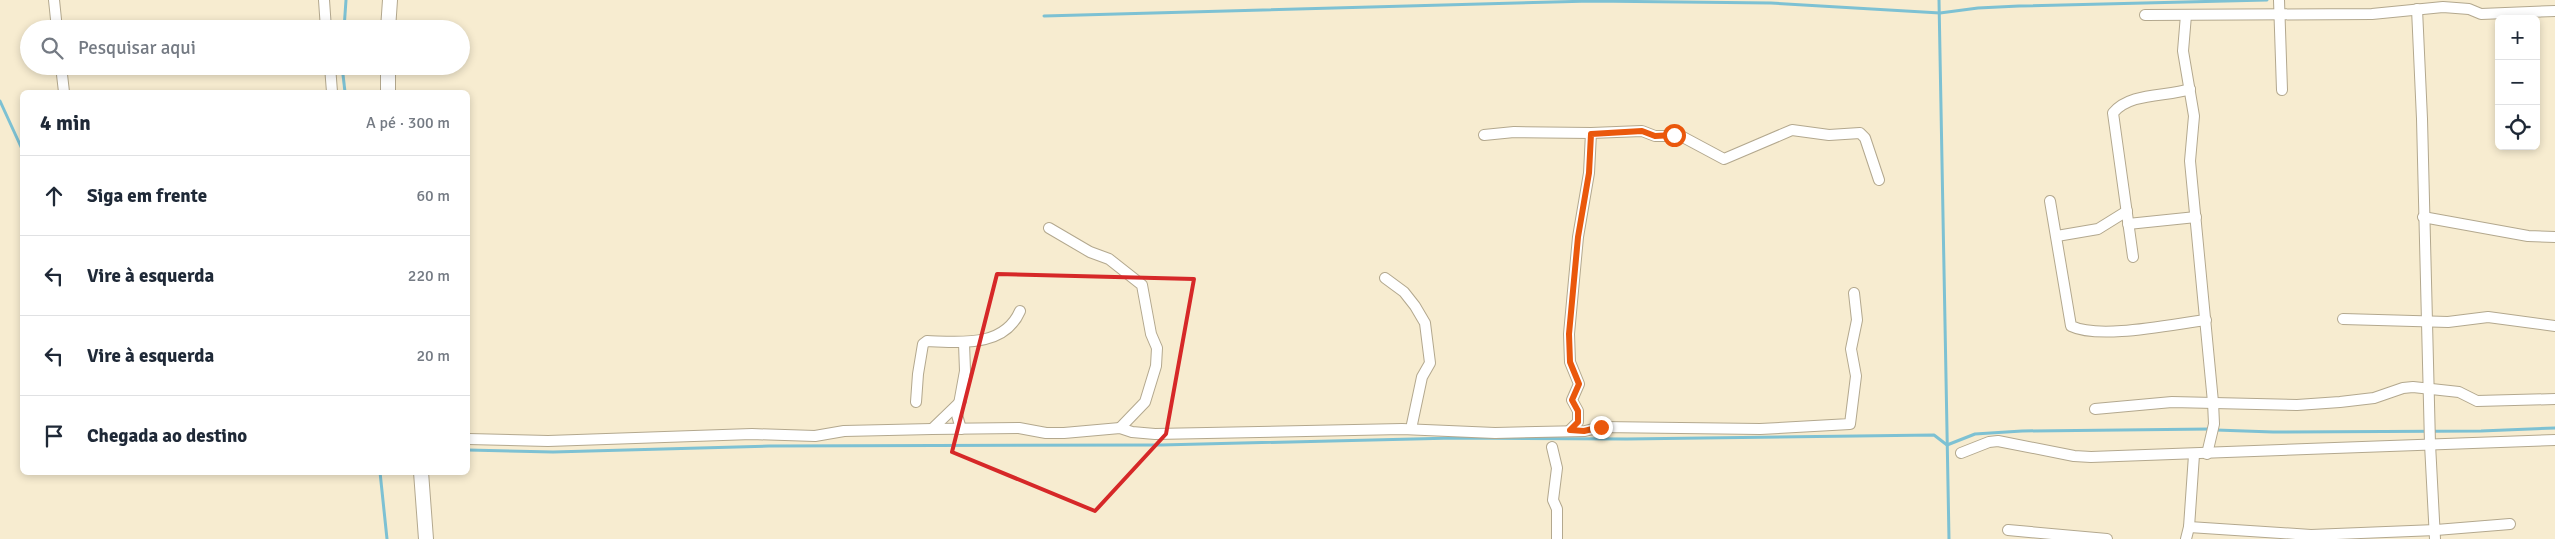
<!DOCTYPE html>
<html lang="pt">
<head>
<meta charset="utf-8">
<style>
	body { margin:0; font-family:Signika,sans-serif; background:#f6f6f7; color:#1f2937 }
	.controls { position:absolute; right:15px; top:15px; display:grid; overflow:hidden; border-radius:8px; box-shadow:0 2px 8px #0003 }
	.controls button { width:45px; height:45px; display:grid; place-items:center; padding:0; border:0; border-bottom:1px solid #e0e1e3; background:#fff; color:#1f2937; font:25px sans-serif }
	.stop { position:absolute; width:15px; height:15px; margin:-11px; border:4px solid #ea580c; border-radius:50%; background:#fff }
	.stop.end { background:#ea580c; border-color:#fff; box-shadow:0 1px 5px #0008 }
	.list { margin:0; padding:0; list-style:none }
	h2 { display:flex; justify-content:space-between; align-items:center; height:65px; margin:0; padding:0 20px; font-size:21px }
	h2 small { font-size:16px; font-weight:400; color:#747a83 }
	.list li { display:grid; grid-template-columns:32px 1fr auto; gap:15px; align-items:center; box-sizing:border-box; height:80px; padding:0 20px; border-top:1px solid #e0e1e3 }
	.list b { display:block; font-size:19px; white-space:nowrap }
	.list em { font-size:16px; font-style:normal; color:#747a83 }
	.icon { flex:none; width:28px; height:28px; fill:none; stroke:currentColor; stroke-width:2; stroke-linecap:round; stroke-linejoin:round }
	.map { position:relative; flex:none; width:2555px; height:539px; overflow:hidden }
	.search { position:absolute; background:#fff; box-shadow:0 2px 8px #0003; left:20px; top:20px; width:450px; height:55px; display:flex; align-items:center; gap:12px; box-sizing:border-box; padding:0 18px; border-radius:28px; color:#747a83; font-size:19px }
	.panel { position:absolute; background:#fff; box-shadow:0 2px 8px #0003; left:20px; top:90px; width:450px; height:385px; border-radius:8px }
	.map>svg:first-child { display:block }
</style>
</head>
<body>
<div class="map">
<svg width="2555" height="539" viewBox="0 0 2555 539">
	<rect width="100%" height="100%" fill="#f7ecd0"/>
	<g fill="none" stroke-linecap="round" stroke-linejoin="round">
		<g stroke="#7dc1d3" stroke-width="3">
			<path d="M1939 0 1949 539"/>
			<path d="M1044 16 1591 1 1771 3 1940 13 1978 8 2019 6 2267 0"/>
			<path d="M344 29 346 0"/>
			<path d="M342 66 345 92"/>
			<path d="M0 101 22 149"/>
			<path d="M2216 430 2273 432 2481 431 2555 428"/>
			<path d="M468 450 553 452 769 446 1161 445 1454 438 1627 439 1934 435 1947 445 1975 434 2022 431 2210 429"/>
			<path d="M380 472 387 539"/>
		</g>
		<g stroke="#b3a88e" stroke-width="12">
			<g id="minor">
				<path d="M54 0 57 29"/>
				<path d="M324 0 326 29"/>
				<path d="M2279 0 2282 90"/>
				<path d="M2417 9 2422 119 2430 444 2435 539"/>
				<path d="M2145 15 2372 14 2443 7 2469 9 2481 14 2555 11"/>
				<path d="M2186 15 2183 51 2194 116 2190 161 2213 402 2214 424 2207 454"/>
				<path d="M61 66 64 92"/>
				<path d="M330 66 332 92"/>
				<path d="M1591 133 1642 131 1655 136H1681L1724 159 1792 130 1829 135 1860 133 1865 138 1879 180"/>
				<path d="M1484 135 1514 132 1591 133 1589 173 1578 237 1569 334 1570 362 1579 384 1572 400 1578 411V422L1570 430"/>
				<path d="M2050 201 2071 326C2100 340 2173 324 2206 320"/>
				<path d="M2423 217 2528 236 2555 237"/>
				<path d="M2128 224 2196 217"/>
				<path d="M1049 228 1090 252 1109 259 1142 285 1151 334 1157 348 1156 366 1145 402 1120 428"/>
				<path d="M2057 236 2098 229 2127 211"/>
				<path d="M2133 257 2113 113C2130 92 2167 97 2190 89"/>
				<path d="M1385 278 1404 292 1415 306 1425 323 1430 363 1422 377 1411 429"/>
				<path d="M2343 319 2448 322 2488 317 2555 326"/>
				<path d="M916 402 918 374 923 344 927 341C960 342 1004 348 1020 311"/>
				<path d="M2095 409 2172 402 2297 405 2340 402 2374 398 2403 388 2413 387 2459 392 2477 401 2555 399"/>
				<path d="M932 429 961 401"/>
				<path d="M961 429 957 415 965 371 964 343"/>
				<path d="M468 439 548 441 752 434 815 436 844 431 932 429 1019 428 1046 433H1064L1120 428 1132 432 1155 434 1402 429 1495 433 1585 431 1601 427 1760 429 1850 424 1856 376 1851 349 1857 320 1854 293"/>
				<path d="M1552 447 1557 468 1553 500 1557 509V539"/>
				<path d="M1961 453 1989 442 1998 441 2074 456 2091 457 2555 440"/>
				<path d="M2189 527 2311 535 2436 530 2510 524"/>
				<path d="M2008 530 2107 539"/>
				<path d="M2186 539 2189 527 2194 455"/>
			</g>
		</g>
		<g stroke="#b3a88e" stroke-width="16">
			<g id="major">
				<path d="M388 29 390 0"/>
				<path d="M388 66V92"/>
				<path d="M421 472 426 539"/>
			</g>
		</g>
		<use href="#minor" stroke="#fff" stroke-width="10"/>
		<use href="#major" stroke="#fff" stroke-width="14"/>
	</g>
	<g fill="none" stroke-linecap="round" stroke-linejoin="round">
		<path stroke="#ea580c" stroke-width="6" d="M1601 427 1584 431 1570 430 1578 422V411L1572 400 1579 384 1570 362 1569 334 1578 237 1589 173 1591 134 1642 131 1655 136 1674 135"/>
	</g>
	<path fill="none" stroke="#d62828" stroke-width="4" stroke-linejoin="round" d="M997 274 1194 279 1166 434 1095 511 952 452Z"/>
</svg>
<div class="controls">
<button>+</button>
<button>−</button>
<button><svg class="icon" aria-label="locate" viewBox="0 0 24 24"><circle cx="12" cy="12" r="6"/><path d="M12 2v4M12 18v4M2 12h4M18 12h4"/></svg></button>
</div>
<div class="stop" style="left:1674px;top:135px"></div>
<div class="stop end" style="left:1601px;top:427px"></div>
<div class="search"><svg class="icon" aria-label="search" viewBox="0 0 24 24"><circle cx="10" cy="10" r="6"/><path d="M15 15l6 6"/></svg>Pesquisar aqui</div>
<section class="panel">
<h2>4 min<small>A pé · 300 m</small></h2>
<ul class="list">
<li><svg class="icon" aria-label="ahead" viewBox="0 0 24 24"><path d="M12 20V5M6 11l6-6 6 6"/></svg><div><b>Siga em frente</b></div><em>60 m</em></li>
<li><svg class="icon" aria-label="left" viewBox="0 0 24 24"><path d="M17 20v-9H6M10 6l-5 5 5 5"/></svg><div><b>Vire à esquerda</b></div><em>220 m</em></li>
<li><svg class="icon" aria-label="left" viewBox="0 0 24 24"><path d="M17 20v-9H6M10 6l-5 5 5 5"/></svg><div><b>Vire à esquerda</b></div><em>20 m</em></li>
<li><svg class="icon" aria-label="arrive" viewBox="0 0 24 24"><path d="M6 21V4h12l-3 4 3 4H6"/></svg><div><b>Chegada ao destino</b></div></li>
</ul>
</section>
</div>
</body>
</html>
